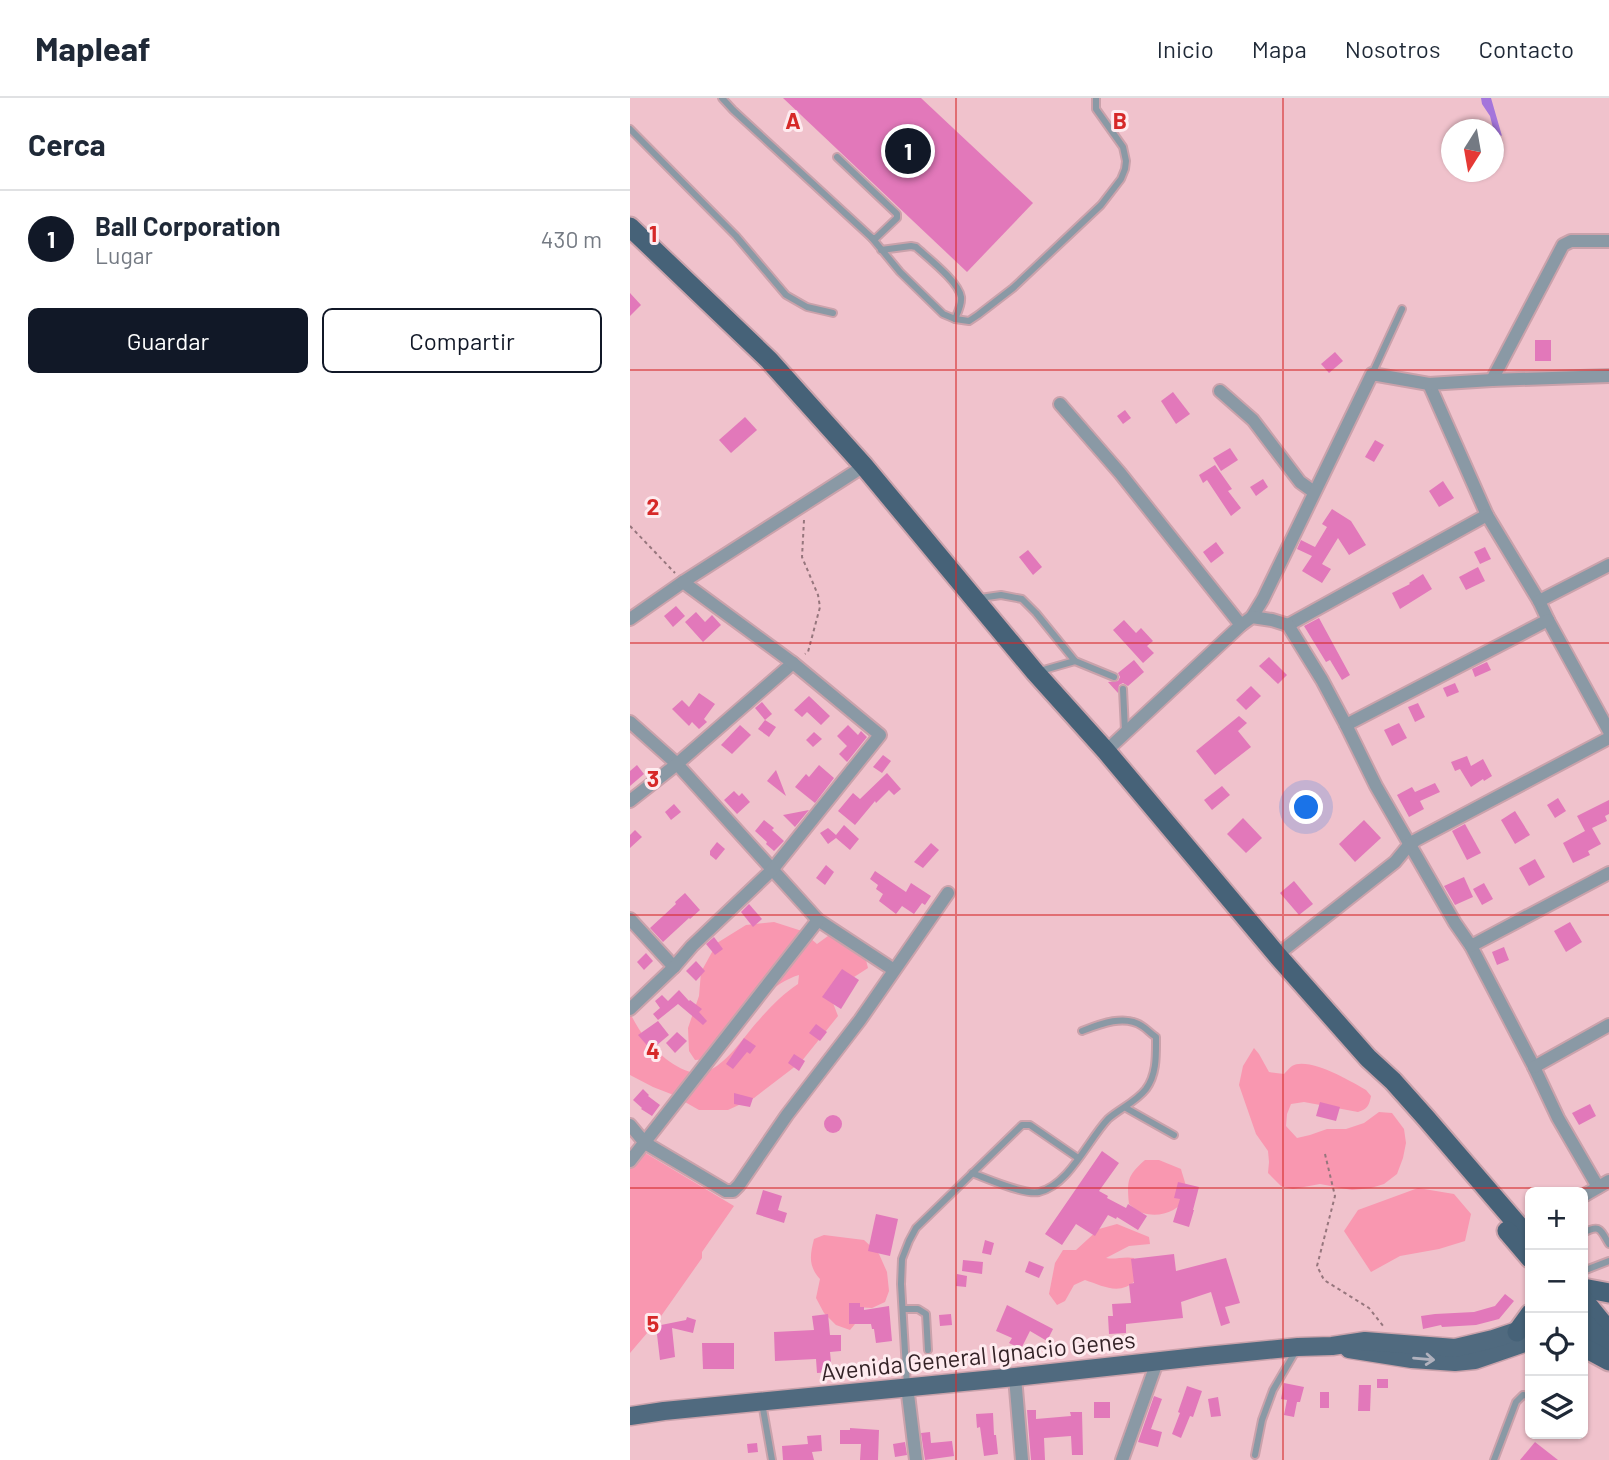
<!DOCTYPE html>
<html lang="es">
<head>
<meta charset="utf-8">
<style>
	body { margin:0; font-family:Barlow,sans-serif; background:#f6f6f7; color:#1f2937 }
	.controls { position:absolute; right:21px; bottom:21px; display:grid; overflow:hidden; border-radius:10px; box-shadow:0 2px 5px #0004 }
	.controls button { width:63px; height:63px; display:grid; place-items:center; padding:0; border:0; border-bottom:2px solid #e0e1e3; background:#fff; color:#1f2937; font:35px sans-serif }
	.compass { position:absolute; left:811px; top:21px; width:63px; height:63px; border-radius:50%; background:#fff; box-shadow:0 2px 5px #0004; rotate:191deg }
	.you { position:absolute; left:677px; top:710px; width:24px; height:24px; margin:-18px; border:5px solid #fff; border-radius:50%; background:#1a73e8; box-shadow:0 0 0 10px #1a73e833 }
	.badge { display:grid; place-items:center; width:46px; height:46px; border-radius:50%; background:#111827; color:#fff; font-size:23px; font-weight:700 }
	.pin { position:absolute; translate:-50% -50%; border:4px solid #fff; box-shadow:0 2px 7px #0006 }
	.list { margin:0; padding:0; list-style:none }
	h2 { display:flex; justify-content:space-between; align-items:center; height:91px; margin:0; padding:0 28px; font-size:30px }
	h2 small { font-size:23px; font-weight:400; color:#747a83 }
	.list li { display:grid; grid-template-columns:46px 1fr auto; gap:21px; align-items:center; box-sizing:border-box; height:98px; padding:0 28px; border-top:2px solid #e0e1e3 }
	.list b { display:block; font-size:26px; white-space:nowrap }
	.list p { margin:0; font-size:23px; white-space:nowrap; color:#747a83 }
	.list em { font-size:23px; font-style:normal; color:#747a83 }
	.actions { display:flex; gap:14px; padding:21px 28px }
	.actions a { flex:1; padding:16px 0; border:2px solid #111827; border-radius:10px; text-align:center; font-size:24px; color:#111827 }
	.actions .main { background:#111827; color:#fff }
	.icon { flex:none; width:38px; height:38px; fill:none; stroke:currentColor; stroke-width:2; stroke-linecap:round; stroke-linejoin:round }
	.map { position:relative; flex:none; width:979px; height:1362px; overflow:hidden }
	header { display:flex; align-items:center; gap:42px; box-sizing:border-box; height:98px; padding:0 35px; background:#fff; border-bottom:2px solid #e0e1e3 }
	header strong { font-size:33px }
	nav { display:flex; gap:38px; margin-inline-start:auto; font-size:24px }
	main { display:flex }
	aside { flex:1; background:#fff }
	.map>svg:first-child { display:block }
</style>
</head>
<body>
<header>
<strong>Mapleaf</strong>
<nav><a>Inicio</a><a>Mapa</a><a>Nosotros</a><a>Contacto</a></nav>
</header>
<main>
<aside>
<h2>Cerca<small></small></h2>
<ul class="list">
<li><span class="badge">1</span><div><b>Ball Corporation</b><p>Lugar</p></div><em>430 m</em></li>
</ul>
<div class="actions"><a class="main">Guardar</a><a>Compartir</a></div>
</aside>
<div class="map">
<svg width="979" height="1362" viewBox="0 0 979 1362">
	<rect width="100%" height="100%" fill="#f0c2cc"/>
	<g fill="#f997b0">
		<path d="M144 824 172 833 187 846 198 838 211 840 232 846 238 870 204 892 203 905 208 918 171 964 124 1000 98 1012H69L41 996 23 989 0 977V915C10 935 19 947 36 961 48 970 65 980 80 972 100 962 114 938 129 922 141 908 153 896 168 886L169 877C134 887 102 934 78 961L65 962 59 953 58 930 69 898 71 874 87 845 116 827Z"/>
		<path d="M624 950 629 956 639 974 654 976C657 973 659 970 662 968 678 958 721 983 736 992L741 998C739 1007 738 1011 728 1014L674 1004 661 1006 657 1016 656 1028 667 1040 680 1037 697 1031H716L734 1025 749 1014 762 1015 774 1031 776 1045 773 1060 767 1076 754 1086 741 1090 722 1092 690 1086 663 1091 651 1088 638 1075 639 1064 638 1053 626 1036 609 987 613 968Z"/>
		<path d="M12 1053 104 1108 72 1154V1160L29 1221 0 1255V1069Z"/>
		<path d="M515 1062H529L551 1071C553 1079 558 1090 556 1098 550 1114 528 1120 513 1115 508 1114 503 1109 499 1106 497 1082 497 1078 515 1062Z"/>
		<path d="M788 1090 824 1096 841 1116 835 1143 809 1151 770 1158 741 1174 714 1133 728 1112Z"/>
		<path d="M487 1126 519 1139 520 1146 499 1148 476 1160C485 1162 494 1158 504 1160L506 1182C490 1198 473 1188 455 1182L444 1187 435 1203 427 1207 419 1196 425 1165 433 1152H446L469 1131Z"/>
		<path d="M194 1137 234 1142 249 1156 257 1174 259 1193 255 1204 242 1210 225 1209V1226L220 1232 206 1227 194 1215 186 1200 190 1181C178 1168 180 1157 184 1141Z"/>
	</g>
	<path fill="#a475db" d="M851 0H861L872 38 864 34 860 18 852 6Z"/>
	<g fill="#e278ba">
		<path d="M153 0H291L403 105 337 174Z"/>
		<path d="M0 195 11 207 0 218Z"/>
		<rect x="905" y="242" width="16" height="21"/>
		<path d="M705 254 713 263 699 275 691 266Z"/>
		<path d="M543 294 560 316 546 326 531 303Z"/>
		<path d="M495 312 501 320 493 326 487 318Z"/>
		<path d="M115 319 127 332 101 355 89 342Z"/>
		<path d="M745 342 754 347 744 364 735 359Z"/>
		<path d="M600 350 608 362 591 373 583 360Z"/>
		<path d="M585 367 602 391 598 393 611 410 601 418 577 382 573 385 569 377Z"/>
		<path d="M633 381 638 389 626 398 620 389Z"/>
		<path d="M813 383 824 400 809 409 799 393Z"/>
		<path d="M702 411 721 423 736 447 719 457 708 440 692 466 701 471 692 485 672 473 682 458 667 451 671 442 685 449 697 429 692 426Z"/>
		<path d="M586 444 594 455 581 465 573 454Z"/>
		<path d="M855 449 861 461 850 466 844 454Z"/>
		<path d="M398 452 412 469 403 477 389 459Z"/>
		<path d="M848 469 855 483 836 492 829 479Z"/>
		<path d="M793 476 802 491 770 511 762 495 780 486 779 485Z"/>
		<path d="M46 508 55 518 43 529 34 518Z"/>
		<path d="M66 514 75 524 82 517 91 527 73 544 55 524Z"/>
		<path d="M689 520 720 577 712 582 700 562 696 564 674 528Z"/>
		<path d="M494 522 506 535 511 530 523 543 517 548 524 555 513 565 483 532Z"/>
		<path d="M639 559 657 577 648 586 629 568Z"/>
		<path d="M504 562 514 574 498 588 493 585 489 587 488 595 478 584 488 583 490 579 488 575Z"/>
		<path d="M857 564 861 572 845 579 842 571Z"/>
		<path d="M825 585 829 594 817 599 813 590Z"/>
		<path d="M621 588 631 598 616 612 606 602Z"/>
		<path d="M69 595 85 606 74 621 77 624 69 631 62 624 59 628 42 611 52 602 59 609Z"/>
		<path d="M179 598 200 618 191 627 177 614 172 619 164 612Z"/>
		<path d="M132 604 142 616 135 622 125 610Z"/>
		<path d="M788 605 795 619 785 624 778 609Z"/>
		<path d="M609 618 617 625 608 633 621 649 585 677 566 653Z"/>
		<path d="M135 622 146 629 139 639 128 631Z"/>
		<path d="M769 625 777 640 762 648 754 632Z"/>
		<path d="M110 627 121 637 102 656 91 647Z"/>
		<path d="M218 627 228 637 231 633 237 639 217 664 209 656 217 648 207 638Z"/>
		<path d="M184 634 192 641 183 649 176 642Z"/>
		<path d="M253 657 261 663 252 675 243 669Z"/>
		<path d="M837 658 841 668 853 661 862 678 854 683 853 681 841 689 830 671 825 673 821 664Z"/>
		<path d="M7 667 14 676 0 688V673Z"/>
		<path d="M189 667 204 680 185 705 165 689 176 676 179 679Z"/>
		<path d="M146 672 156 698 137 683Z"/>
		<path d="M257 675 271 691 264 697 259 692 246 705 245 703 225 727 208 713 223 695 230 701Z"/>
		<path d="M805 685 810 694 790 703 794 711 779 719 767 697 782 689 785 694Z"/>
		<path d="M592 688 600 697 582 712 574 702Z"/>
		<path d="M104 693 109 698 112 695 120 704 107 716 94 702Z"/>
		<path d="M928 700 936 713 925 720 917 707Z"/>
		<path d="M979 702V716L975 718 977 723 962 730 971 746 958 753 960 757 943 765 933 745 955 733 947 718Z"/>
		<path d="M44 706 51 714 41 722 35 714Z"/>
		<path d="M179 712 165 729 153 717Z"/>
		<path d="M885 713 900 737 885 746 871 722Z"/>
		<path d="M613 720 632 740 616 755 597 736Z"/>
		<path d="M134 722 144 730 142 732 154 743 144 753 136 746 137 744 125 733Z"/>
		<path d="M734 722 751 740 725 764 709 746Z"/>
		<path d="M835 726 851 755 837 762 822 733Z"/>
		<path d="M214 727 229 741 220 752 206 740 198 746 190 735 198 730 206 737Z"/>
		<path d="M5 732 12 739 0 750V737Z"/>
		<path d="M87 744 95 751 86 762 80 757V753Z"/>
		<path d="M301 745 309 752 293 770 284 764Z"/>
		<path d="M905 761 915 779 899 788 889 770Z"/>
		<path d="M196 767 204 774 195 787 186 780Z"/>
		<path d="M245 773 276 794 281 785 301 798 295 807 292 805 284 816 272 808 266 816 249 803 253 796 246 791 248 787 240 781Z"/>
		<path d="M834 779 843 799 825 807 814 788Z"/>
		<path d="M664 783 683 806 669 817 650 795Z"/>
		<path d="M854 785 863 801 852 807 843 791Z"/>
		<path d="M55 795 70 812 60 821 59 820 33 844 20 830 46 806 45 804Z"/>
		<path d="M119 806 132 821 123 829 111 814Z"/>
		<path d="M940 824 952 844 936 854 924 833Z"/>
		<path d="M84 839 93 851 85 857 76 846Z"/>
		<path d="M874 849 879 862 867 867 862 854Z"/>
		<path d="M16 855 23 863 14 872 7 864Z"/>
		<path d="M66 863 75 873 66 883 56 873Z"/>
		<path d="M212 871 229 882 211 911 192 899Z"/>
		<path d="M49 892 59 903 60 902 72 911 69 914 77 923 73 927 48 906 28 922 23 916 30 910 25 903 32 897 38 903Z"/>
		<path d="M28 923 39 937 21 952 8 937Z"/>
		<path d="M186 926 197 934 190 943 179 935Z"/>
		<path d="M47 934 57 943 45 955 36 945Z"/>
		<path d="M114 940 126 948 120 956 117 954 103 971 96 966Z"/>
		<path d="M164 956 175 963 169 973 158 965Z"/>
		<path d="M13 991 19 997 18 998 30 1007 22 1018 11 1011 12 1010 3 1002Z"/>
		<path d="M104 995 123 1000 120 1009 104 1006Z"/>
		<path d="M690 1004 710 1009 706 1023 686 1018Z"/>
		<path d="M960 1006 966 1018 949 1027 942 1015Z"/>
		<circle cx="203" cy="1026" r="9"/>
		<path d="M472 1053 489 1065 469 1093 478 1098 477 1100 496 1110 498 1106 517 1118 508 1132 487 1119 486 1121 478 1117 465 1138 446 1126 432 1147 415 1136Z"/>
		<path d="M548 1084 569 1089 563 1112H564L559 1129 543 1124 550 1101 544 1100Z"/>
		<path d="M133 1092 152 1098 148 1112 157 1115 154 1125 126 1116Z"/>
		<path d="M246 1116 268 1121 260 1158 238 1153Z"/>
		<path d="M355 1142 364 1145 361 1157 352 1155Z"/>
		<path d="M544 1156 546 1173 596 1160 610 1205 595 1209 600 1225 591 1228 581 1194 551 1204 553 1220 496 1226V1235L479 1236 478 1218H483L482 1206 501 1205 499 1186 504 1185 501 1161Z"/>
		<path d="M333 1162 353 1164 352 1176 332 1173Z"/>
		<path d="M399 1163 414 1169 409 1180 395 1174Z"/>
		<path d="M327 1176 337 1178 336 1189 326 1188Z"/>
		<path d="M875 1196 884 1203 869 1221 846 1227 812 1229 811 1227 793 1231 791 1218 805 1216 844 1214 865 1208Z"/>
		<path d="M219 1205H230V1209H234V1212L259 1208 262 1243 246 1245 244 1231H242L241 1226H219Z"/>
		<path d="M377 1207 423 1231 417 1243 400 1233 391 1251 379 1245 382 1240 366 1233Z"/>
		<path d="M198 1216 200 1237H211V1253L200 1254 202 1274 187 1275 186 1261 145 1263 144 1234 184 1232 182 1218Z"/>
		<path d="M321 1216 322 1227 310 1228 309 1217Z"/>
		<path d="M57 1219 66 1222 63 1235 42 1230 45 1259 30 1262 26 1228 56 1222Z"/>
		<path d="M72 1245H104V1271H73Z"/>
		<rect x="747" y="1281" width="11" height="9"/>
		<path d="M654 1285 674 1289 670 1304H667L664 1319 654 1317 657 1302 651 1301Z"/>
		<path d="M729 1287H741L740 1313H728Z"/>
		<path d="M557 1288 572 1293 563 1319 560 1318 551 1340 542 1336 550 1315 548 1314Z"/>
		<rect x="690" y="1294" width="9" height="16"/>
		<path d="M524 1298 532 1301 521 1331 532 1334 528 1349 508 1344Z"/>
		<path d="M588 1299 591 1318 581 1319 578 1301Z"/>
		<rect x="464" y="1304" width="16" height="16"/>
		<path d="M397 1312H406V1321L441 1318 440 1314H452L453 1357H442L441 1338 414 1340 415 1362H401Z"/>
		<path d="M363 1315 364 1337H366L368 1356 354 1358 350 1329 347 1330 346 1316Z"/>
		<path d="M220 1330 249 1332 248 1362H230L231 1346H210V1332H220Z"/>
		<path d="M300 1334 301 1345 322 1343 324 1358 295 1362 291 1335Z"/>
		<path d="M191 1337 192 1353 182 1354 184 1362H153L152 1348 178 1346 177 1338Z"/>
		<path d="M275 1344 277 1357 265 1359 263 1346Z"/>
		<path d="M905 1344 928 1362H890Z"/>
		<path d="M127 1345 128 1354 118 1355 117 1346Z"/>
	</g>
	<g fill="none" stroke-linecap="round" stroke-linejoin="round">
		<g stroke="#caa2ab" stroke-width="10">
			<g id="service">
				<path d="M92 0 103 12 242 140H246L267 120V116L207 59"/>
				<path d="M0 31 106 138 156 197 177 209 203 215"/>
				<path d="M242 140 270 174 313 216 325 221 339 223 348 217 383 190 471 107 491 81 495 71 496 63 493 49 466 11V0"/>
				<path d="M251 152 281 148 286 149C298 160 329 184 331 199 332 206 328 214 325 221"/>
				<path d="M742 276 772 211"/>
				<path d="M350 500 371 497 392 501 406 515 445 563 484 579"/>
				<path d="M410 573 445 563"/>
				<path d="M493 591 495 633"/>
				<path d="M496 1010 544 1037"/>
				<path d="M342 1075C358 1081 394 1097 409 1094 439 1087 458 1042 478 1021 489 1011 506 1004 516 991 527 976 526 957 526 939 521 936 517 931 512 928 495 916 470 926 452 933"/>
				<path d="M953 1135C970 1126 970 1131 979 1146"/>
				<path d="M953 1173 979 1163"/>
				<path d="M273 1211H288L296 1216 298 1252"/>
				<path d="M277 1288 271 1186 272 1161 279 1143 286 1130 392 1027H400L448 1060"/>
				<path d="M132 1305 142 1362"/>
				<path d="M625 1357 632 1322 643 1292 667 1251"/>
				<path d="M864 1362 886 1304 893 1297 900 1298"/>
			</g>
		</g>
		<g stroke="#caa2ab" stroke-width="16">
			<g id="minor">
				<path d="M862 282 933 147 941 143H979"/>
				<path d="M799 286 857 417 909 503 918 522 979 633"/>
				<path d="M590 293 623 322 670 384 684 394"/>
				<path d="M430 306 490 375 611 527"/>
				<path d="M909 503 979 467"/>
				<path d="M622 519 633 501 742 276 799 286 862 282 979 278"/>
				<path d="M0 521 53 484 234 368"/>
				<path d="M658 527 857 417"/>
				<path d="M0 624 47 666 188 822 264 872"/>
				<path d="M716 627 918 522"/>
				<path d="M476 653 611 527 622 519 642 522 658 527 692 582 716 627 746 688 825 825 841 848 904 969 928 1020 968 1089"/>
				<path d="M0 703 47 666 163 565"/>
				<path d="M0 821 44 869"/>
				<path d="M841 848 979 775"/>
				<path d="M647 857 765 764 779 747 786 742 979 640"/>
				<path d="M0 911 44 869 62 848 142 772 250 637 163 565 53 484"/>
				<path d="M904 969 979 927"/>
				<path d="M0 1027 15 1045 96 1093H103L109 1087 157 1017 230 922 318 795"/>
				<path d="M0 1063 188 822"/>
				<path d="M953 1098 979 1083"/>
				<path d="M385 1279 392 1362"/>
				<path d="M277 1288 286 1362"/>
				<path d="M492 1362 527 1264"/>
			</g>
		</g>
		<g stroke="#caa2ab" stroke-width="21">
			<g id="primary">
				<path d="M719 1251 782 1261 825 1264 845 1262 900 1243"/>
				<path d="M0 1318 34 1313 385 1279 576 1258 668 1249 702 1248 735 1243 825 1250 863 1241 899 1229"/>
			</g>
		</g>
		<g stroke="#caa2ab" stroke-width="23">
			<g id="trunk">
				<path d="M0 129 139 262 234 368 405 574 476 653 647 857 738 960 763 983 796 1020 900 1141"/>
				<path d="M877 1133 900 1160"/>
				<path d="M953 1190 979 1195"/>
				<path d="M953 1201 979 1233"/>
				<path d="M956 1226 979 1253"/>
				<path d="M887 1234 900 1216"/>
				<path d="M953 1249 979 1263"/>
			</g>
		</g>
		<g stroke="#96767d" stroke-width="2" stroke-dasharray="3.5 3.5" stroke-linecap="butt">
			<path d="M174 422 172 459 188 497 190 509 178 554 175 556"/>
			<path d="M0 428 45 475"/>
			<path d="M695 1056 705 1098 687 1168 694 1182 739 1210 754 1229"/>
		</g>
		<use href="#service" stroke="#8a99a5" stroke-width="6"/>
		<use href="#minor" stroke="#8a99a5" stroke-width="12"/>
		<use href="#primary" stroke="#506a7f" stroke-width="18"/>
		<use href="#trunk" stroke="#466278" stroke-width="19"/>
	</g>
	<defs><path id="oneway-shaft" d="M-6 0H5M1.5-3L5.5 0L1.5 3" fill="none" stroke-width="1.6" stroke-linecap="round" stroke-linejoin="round" transform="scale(1.75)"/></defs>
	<use stroke="#b0b1bd" href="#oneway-shaft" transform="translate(794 1261) rotate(5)"/>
	<path fill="none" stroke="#d62828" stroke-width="2" stroke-opacity="0.55" d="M326 0V1362M653 0V1362M0 272H979M0 545H979M0 817H979M0 1090H979"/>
	<g text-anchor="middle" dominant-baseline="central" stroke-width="6" stroke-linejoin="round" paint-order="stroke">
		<g font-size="24" fill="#342327" stroke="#feebef">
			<text transform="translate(348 1257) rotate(-6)">Avenida General Ignacio Genes</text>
		</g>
	</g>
	<g font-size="23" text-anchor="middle" font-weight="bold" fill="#d62828" stroke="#feebef" stroke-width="6" stroke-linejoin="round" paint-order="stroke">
		<text x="163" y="31">A</text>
		<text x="490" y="31">B</text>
		<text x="23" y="144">1</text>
		<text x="23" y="417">2</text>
		<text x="23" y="689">3</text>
		<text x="23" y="961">4</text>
		<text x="23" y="1234">5</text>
	</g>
</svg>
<div class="controls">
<button>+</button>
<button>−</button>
<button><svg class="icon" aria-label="locate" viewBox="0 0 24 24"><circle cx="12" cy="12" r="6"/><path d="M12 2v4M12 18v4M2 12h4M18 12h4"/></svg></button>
<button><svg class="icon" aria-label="layers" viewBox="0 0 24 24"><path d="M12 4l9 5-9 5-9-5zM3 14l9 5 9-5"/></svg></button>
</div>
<svg class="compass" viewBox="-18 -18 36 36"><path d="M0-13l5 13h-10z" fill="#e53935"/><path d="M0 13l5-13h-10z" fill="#747a83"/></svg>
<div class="you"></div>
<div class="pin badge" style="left:278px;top:53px">1</div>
</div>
</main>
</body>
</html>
